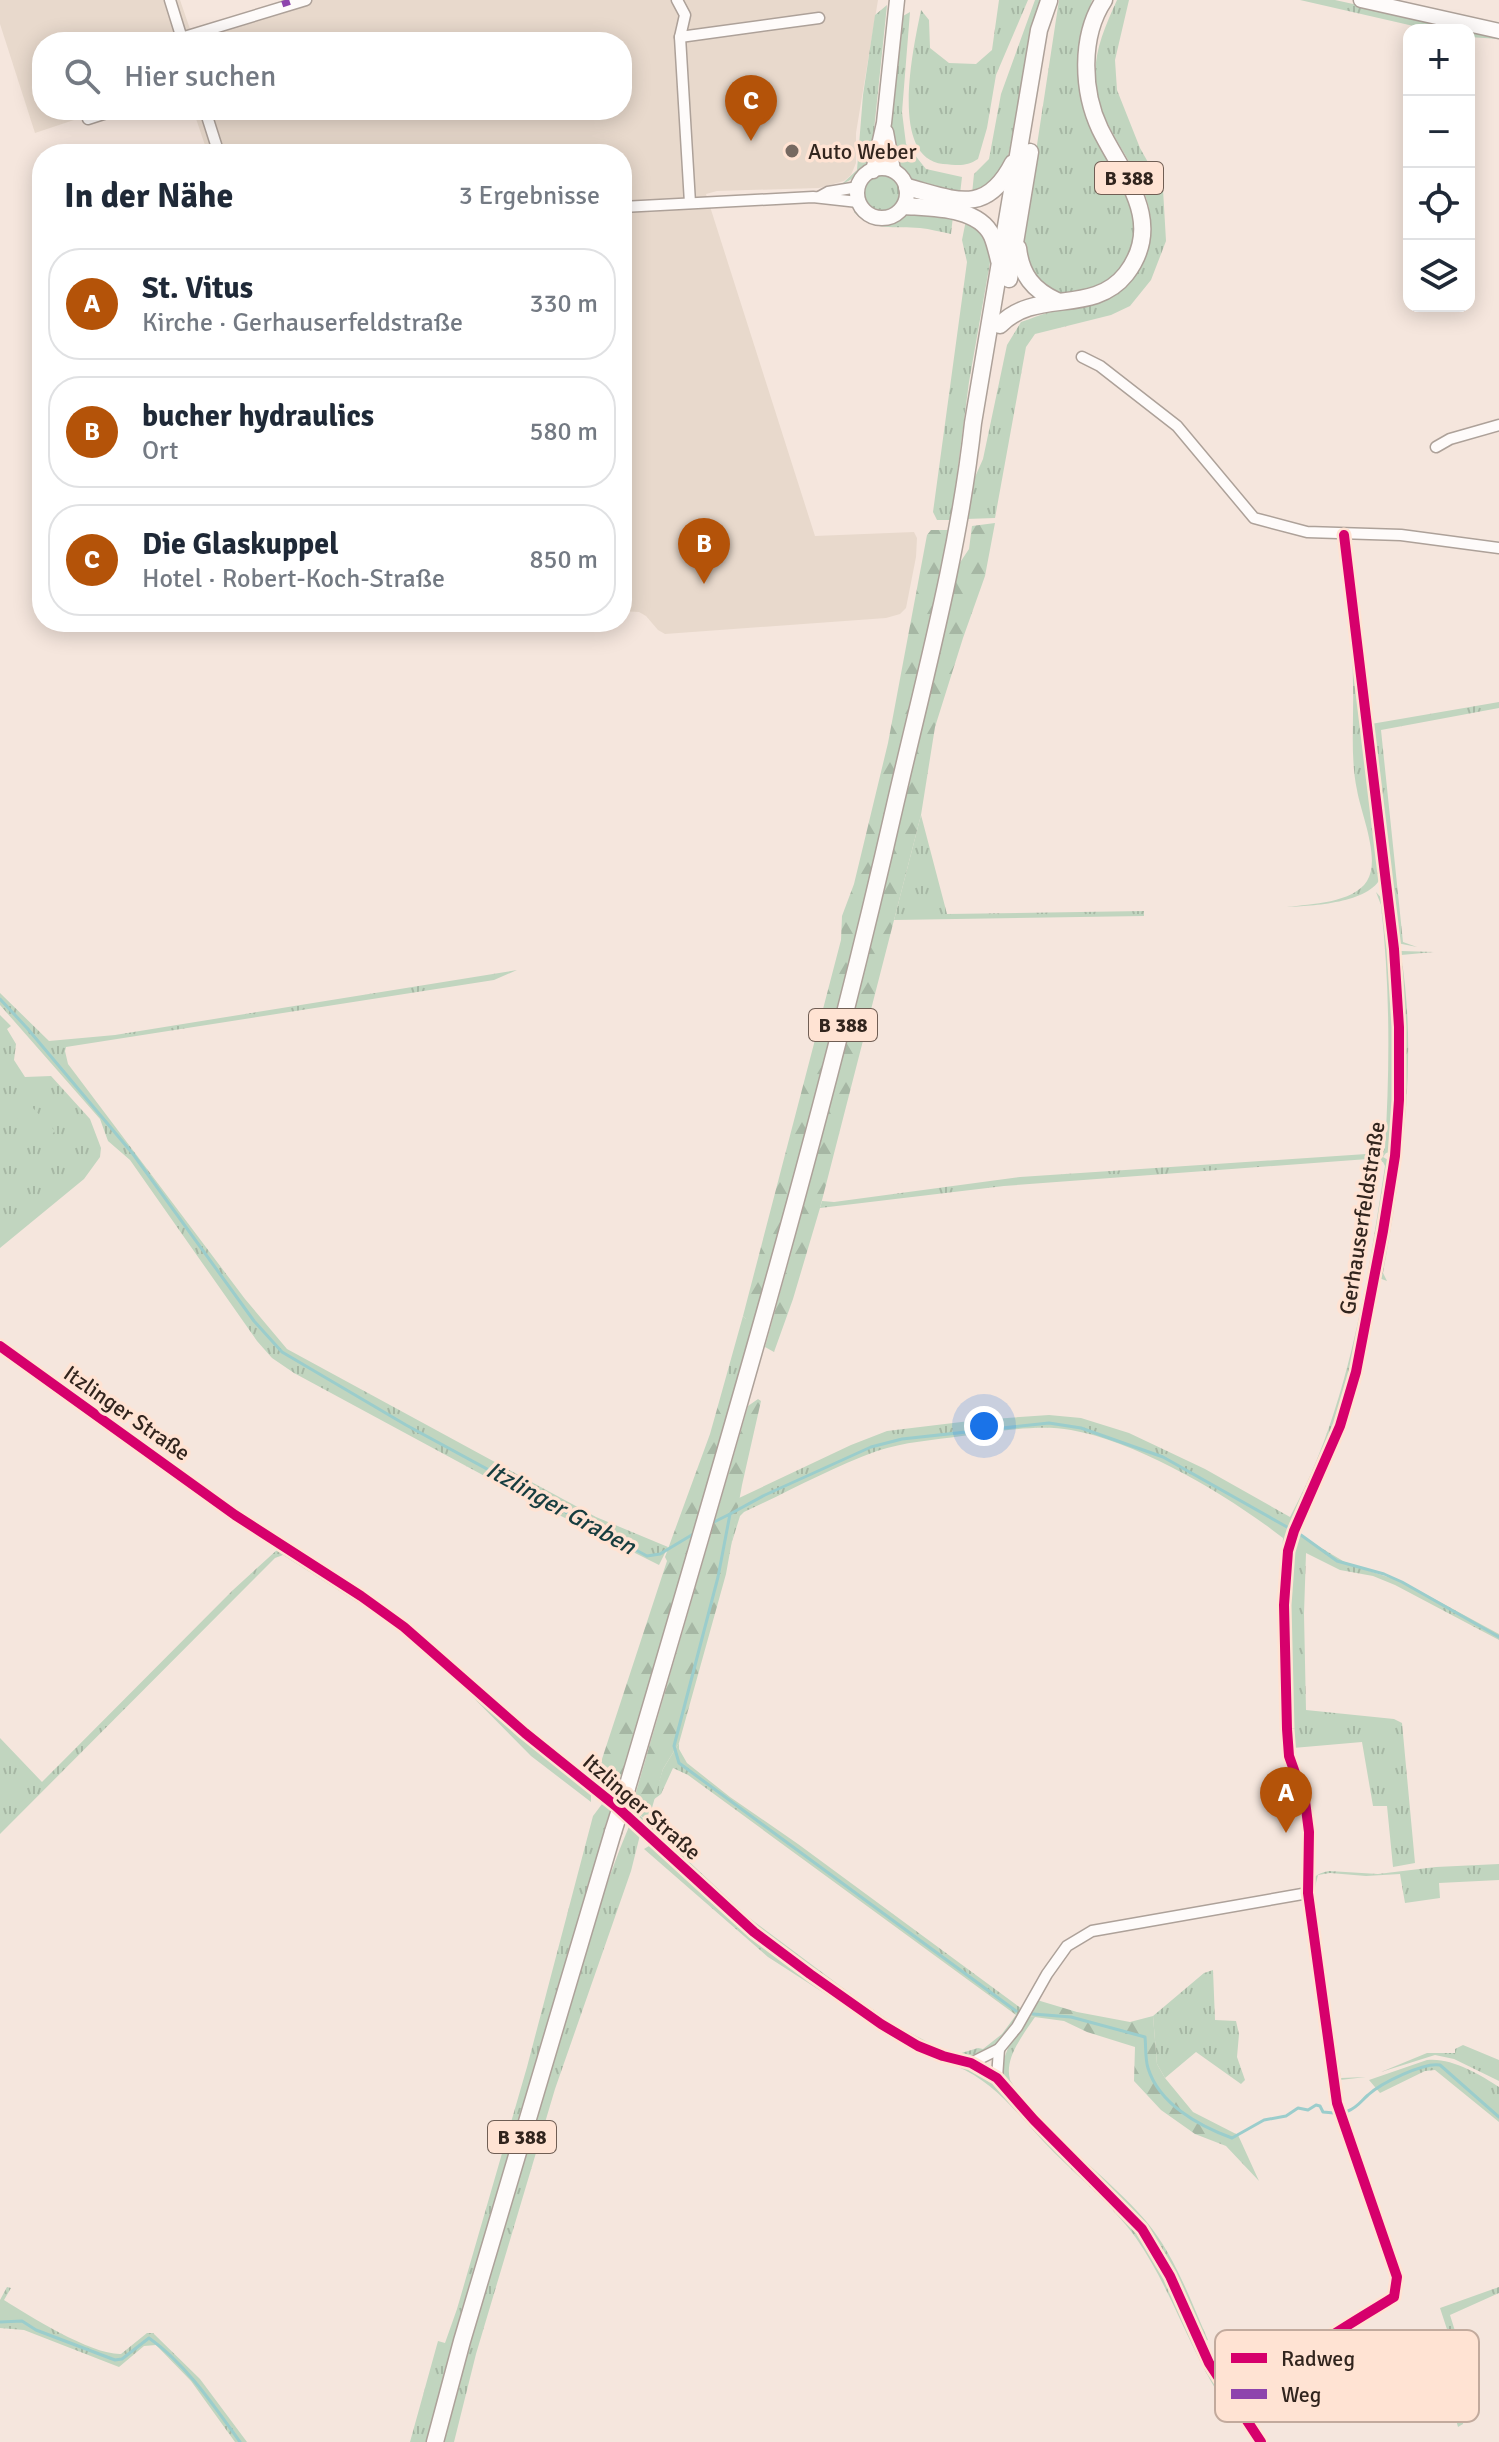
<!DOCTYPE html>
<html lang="de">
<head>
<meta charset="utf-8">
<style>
	body { margin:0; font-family:Signika,sans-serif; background:#f2f2f3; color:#1f2937 }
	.controls { position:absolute; right:24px; top:24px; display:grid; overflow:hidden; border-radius:16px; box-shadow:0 4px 20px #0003 }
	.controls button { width:72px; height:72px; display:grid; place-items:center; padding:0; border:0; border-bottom:2px solid #e0e1e3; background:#fff; color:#1f2937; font:40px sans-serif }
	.you { position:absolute; left:984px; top:1426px; width:28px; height:28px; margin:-20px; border:6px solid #fff; border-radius:50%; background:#1a73e8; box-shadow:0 0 0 12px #1a73e833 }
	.badge { display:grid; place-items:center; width:52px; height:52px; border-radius:50%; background:#b45309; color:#fff; font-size:26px; font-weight:700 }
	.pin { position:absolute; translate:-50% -66px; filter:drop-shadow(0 2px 4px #0008) }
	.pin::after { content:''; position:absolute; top:42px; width:28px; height:24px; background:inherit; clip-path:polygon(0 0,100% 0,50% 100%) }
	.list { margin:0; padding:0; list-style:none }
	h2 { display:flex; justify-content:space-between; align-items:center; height:104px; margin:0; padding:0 32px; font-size:34px }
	h2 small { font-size:26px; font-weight:400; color:#747a83 }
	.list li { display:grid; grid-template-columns:52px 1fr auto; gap:24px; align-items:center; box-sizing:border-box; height:112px; margin:0 16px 16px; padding:0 16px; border:2px solid #e0e1e3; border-radius:32px }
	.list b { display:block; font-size:30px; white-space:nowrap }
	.list p { margin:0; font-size:26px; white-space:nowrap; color:#747a83 }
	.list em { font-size:26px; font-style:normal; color:#747a83 }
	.icon { flex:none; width:44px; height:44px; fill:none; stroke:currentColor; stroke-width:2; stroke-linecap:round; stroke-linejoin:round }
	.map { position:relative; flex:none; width:1499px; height:2442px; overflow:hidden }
	.search { position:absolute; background:#fff; box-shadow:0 4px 20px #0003; left:32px; top:32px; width:600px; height:88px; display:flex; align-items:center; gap:20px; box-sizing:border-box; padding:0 28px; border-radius:32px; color:#747a83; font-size:30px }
	.panel { position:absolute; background:#fff; box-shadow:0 4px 20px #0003; left:32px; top:144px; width:600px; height:488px; border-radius:32px }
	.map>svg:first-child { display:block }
</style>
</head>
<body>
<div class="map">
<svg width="1499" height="2442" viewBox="0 0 1499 2442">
	<defs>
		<pattern id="grass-tufts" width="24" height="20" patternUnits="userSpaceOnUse" patternTransform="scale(2)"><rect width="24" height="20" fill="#c1d5bf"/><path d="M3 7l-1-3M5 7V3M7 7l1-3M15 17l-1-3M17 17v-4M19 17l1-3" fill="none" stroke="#a6b7a4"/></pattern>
		<pattern id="forest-firs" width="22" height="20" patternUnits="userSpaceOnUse" patternTransform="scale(2)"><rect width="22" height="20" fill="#c1d5bf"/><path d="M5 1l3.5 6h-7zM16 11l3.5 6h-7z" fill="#a6b7a4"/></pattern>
	</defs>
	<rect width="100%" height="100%" fill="#f5e6dd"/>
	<path fill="#e8d9cc" d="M0 0H180L190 29 289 0H878L856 133V163L851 175 844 181 819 188 717 191 706 194 815 536 914 532 917 538 916 557 906 608 900 614 886 618 665 634 658 630 646 616 639 612 622 611V154H208L193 110H622V42H42V110H104L35 133 0 24Z"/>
	<g fill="url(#grass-tufts)">
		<path d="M999 0H1028L996 75 987 128 978 159C966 167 958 165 943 164 888 158 914 45 921 10L929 20 930 48 949 63 976 64 992 50Z"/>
		<path d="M1035 0H1042L1006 166 997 182 972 194 974 174 989 159 1001 94Z"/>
		<path d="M1059 0H1092C1086 27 1078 56 1081 84 1082 93 1089 104 1093 112 1111 153 1146 203 1131 249 1118 291 1060 313 1032 272 1026 261 1025 249 1023 237Z"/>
		<path d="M1117 0H1129L1115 60 1117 90 1140 148 1163 189 1166 241 1151 280 1130 306 1111 315 1035 334 1026 347 995 518 966 519 975 477 983 459 1007 345 1021 322C1033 318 1044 313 1056 311 1077 306 1096 306 1114 295 1126 288 1135 274 1141 263 1177 195 1104 148 1096 87 1092 55 1104 29 1117 0Z"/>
		<path d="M1300 0H1335L1499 36V39L1469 37V30H1431Z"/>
		<path d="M887 5 871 159C854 177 854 182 828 188L843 183 857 170 863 95 875 15Z"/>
		<path d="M910 12 902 112 906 144 926 169 962 177 960 194 915 184 899 163 892 141 891 112 903 16Z"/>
		<circle cx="883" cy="193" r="19"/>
		<path d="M856 209 871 223 880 224 891 222 908 212 953 216 951 234C941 232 930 229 920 228 896 226 871 232 854 212Z"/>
		<path d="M966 220C981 227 987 242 991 257L969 382 951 520H937L933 512 967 262 962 240Z"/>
		<path d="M1346 575 1381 877C1370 903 1312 906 1287 907 1311 904 1353 903 1367 881 1381 859 1361 814 1357 790 1350 757 1354 720 1353 686 1353 649 1349 612 1346 575Z"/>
		<path d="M1499 702V708L1381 730 1403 942 1417 947 1397 943 1371 724Z"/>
		<path d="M921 815 947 914 1144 911V916L894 920Z"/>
		<path d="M1376 892 1383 900C1394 984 1398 1067 1390 1152L1386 1153 1383 1157 1390 1161 1379 1231 1350 1379 1339 1416 1291 1526 1281 1569 1283 1538C1229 1496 1139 1442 1071 1430 1036 1424 997 1432 962 1436 933 1440 904 1442 877 1451 832 1467 788 1492 744 1512L740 1516 731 1545 739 1498 851 1445 887 1431 978 1420 1049 1415 1081 1418 1129 1433 1205 1469 1290 1517C1348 1410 1367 1285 1385 1166L1383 1162 1368 1159 1004 1186 820 1208 822 1201 834 1202 1020 1177 1381 1153 1385 1148C1390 1066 1390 986 1381 905Z"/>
		<path d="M1401 951 1434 952 1401 955C1418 1060 1402 1169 1383 1273L1387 1281 1379 1278C1387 1236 1396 1193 1400 1150 1407 1084 1404 1019 1399 953Z"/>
		<path d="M517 970 494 980 66 1047 65 1051 68 1064 245 1299 287 1349 596 1517 668 1547 659 1565 529 1500 294 1373 272 1358 257 1341 130 1160 108 1141 100 1119 0 1005V993L49 1041 115 1035Z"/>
		<path d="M0 1015 11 1026 7 1029 16 1044 14 1060 25 1077 51 1076 90 1119 101 1148 100 1157 84 1179 0 1248Z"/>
		<path d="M743 1316 746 1319H758L733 1406 719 1402Z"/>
		<path d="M1298 1534 1348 1564 1403 1582 1499 1634V1640L1395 1585 1373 1576 1340 1570 1306 1553 1304 1614 1306 1710 1394 1719 1402 1723 1415 1863 1393 1867 1387 1806H1373L1362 1742 1293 1748 1288 1588Z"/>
		<path d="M278 1549 388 1620 591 1792V1802L531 1756 447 1671 385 1620 283 1555 275 1558 0 1834V1738L42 1782 233 1590Z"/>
		<path d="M679 1743V1749L687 1763 730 1797 798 1844 1022 2009 1023 2012C1008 2032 995 2055 968 2057 924 2060 792 1959 755 1929 717 1898 682 1862 647 1829L632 1813V1808L748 1917 855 1997 897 2026 941 2049 958 2054 978 2048 983 2049 1002 2034 1016 2015 688 1775 673 1768 661 1794 653 1800 663 1769Z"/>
		<path d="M602 1804 611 1809 605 1827 608 1830 429 2442H410L438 2341 445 2343 457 2309 527 2067 593 1816Z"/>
		<path d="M630 1824 640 1835 631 1871 555 2089 476 2354 454 2442H444C475 2318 514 2196 550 2073 575 1990 596 1904 630 1824Z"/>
		<path d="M649 1846 659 1850 788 1962 951 2062 949 2065 914 2051 768 1957 644 1849Z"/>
		<path d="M1499 1864V1880L1439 1883 1440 1898 1405 1903 1400 1874 1366 1876 1330 1873 1318 1875 1314 1891 1315 1906 1341 2078 1366 2077 1340 2080 1313 1906V1879C1317 1874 1323 1872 1329 1871L1378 1874 1436 1867Z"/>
		<path d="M1213 1970 1215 2020 1236 2021 1239 2034 1237 2057 1245 2080 1241 2084 1196 2052 1165 2078 1157 2064 1153 2016 1204 1973Z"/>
		<path d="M1027 2016 1035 2017C1023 2035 1004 2058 1010 2080 1042 2131 1106 2174 1146 2221 1175 2256 1190 2299 1208 2340L1203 2342 1156 2245 1002 2079C1001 2054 1013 2038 1027 2016Z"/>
		<path d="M1463 2045 1499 2060V2081L1454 2059 1435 2055 1381 2072 1427 2053H1455V2049Z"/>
		<path d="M1427 2060C1450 2057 1480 2074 1499 2087V2122L1435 2070 1425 2071 1380 2093 1369 2080Z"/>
		<path d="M963 2065 980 2073 999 2086 1119 2208 1150 2246 1234 2405 1229 2410C1191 2356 1173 2291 1136 2238 1110 2202 1073 2173 1043 2141 1016 2112 993 2081 956 2066Z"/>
		<path d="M7 2287 11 2288 4 2300C29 2316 92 2355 121 2354L147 2333H153L200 2379 247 2442H235L191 2381 156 2345 144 2346 119 2367 24 2330 0 2328V2300Z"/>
		<path d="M1499 2287V2293L1450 2315 1469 2376 1463 2424 1458 2427 1454 2413 1464 2381 1440 2308Z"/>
	</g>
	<g fill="url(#forest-firs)">
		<path d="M995 523 985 576 963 638 935 727 921 815 820 1208 793 1299 774 1352 765 1347C837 1089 900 829 957 567L969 549 972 526Z"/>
		<path d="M931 530H950L861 927 758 1319H746L743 1316 841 940 842 916 854 884 888 743 927 535Z"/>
		<path d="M758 1399 761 1401 742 1485 726 1574 679 1743 663 1769 648 1822 632 1808 634 1799 748 1406Z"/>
		<path d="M719 1402H727L733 1406 622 1782H619L615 1796 598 1783 602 1759 667 1561 665 1557 710 1434Z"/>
		<path d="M1037 2000 1077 2012 1130 2022 1153 2016 1157 2064 1165 2078 1193 2112 1238 2135 1259 2181 1226 2146 1195 2134 1161 2110 1134 2081 1135 2047 1087 2032 1064 2021 1027 2016Z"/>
	</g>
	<path fill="#c1d5bf" d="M30 1105 55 1131 42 1144 17 1118Z"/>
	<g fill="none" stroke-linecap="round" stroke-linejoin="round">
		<g stroke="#9bcdcc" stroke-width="3">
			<path d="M0 999 27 1028 133 1154 254 1321 282 1352 406 1425 647 1556 660 1554 695 1533"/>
			<path d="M730 1514 765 1495 871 1447 902 1439 1049 1423 1081 1428 1163 1457 1287 1527"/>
			<path d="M712 1523 730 1514 718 1577 674 1746 679 1763 1016 2011"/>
			<path d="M1301 1535 1337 1561 1384 1574 1402 1582 1499 1637"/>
			<path d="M1033 2014 1071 2017 1145 2037C1146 2046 1145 2059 1148 2068 1159 2104 1199 2126 1232 2138L1264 2120 1286 2116 1298 2108 1308 2110 1316 2105 1320 2106 1323 2112 1334 2113"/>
			<path d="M1348 2111C1358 2107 1361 2101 1368 2095 1381 2083 1424 2062 1440 2065L1499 2117"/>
			<path d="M0 2322 22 2321 36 2330 115 2360 122 2359 149 2338C186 2364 214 2406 240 2442"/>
		</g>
		<g stroke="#ada199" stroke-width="13">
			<g id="minor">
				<path d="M170 0 183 42"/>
				<path d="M677 0 685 15 680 37 690 203"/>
				<path d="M680 37 819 18"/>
				<path d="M181 38 306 0"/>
				<path d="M205 110 219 154"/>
				<path d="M88 119 116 110"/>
				<path d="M819 197 828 192 858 187"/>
				<path d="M622 207 813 197 858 202"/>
				<path d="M1082 357 1100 366 1177 426 1254 518 1307 532 1401 535 1499 548"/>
				<path d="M1436 447 1450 439 1499 425"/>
				<path d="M0 1346 235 1515 361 1596 404 1627 525 1733 616 1806 754 1932 810 1974 881 2024 918 2046 943 2056 971 2063 997 2078 1034 2120 1142 2229 1170 2276 1209 2363 1261 2442"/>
				<path d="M971 2063 999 2049 1017 2027 1047 1974 1067 1946 1092 1931 1308 1893"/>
				<path d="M997 2078 999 2049"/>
				<path d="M1240 2407C1284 2362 1340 2330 1394 2297L1397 2277 1337 2103 1308 1893 1309 1832 1305 1801 1289 1756 1287 1729 1284 1605 1288 1551 1294 1531 1340 1426 1356 1372 1383 1231 1395 1156 1399 1100V1027L1394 949 1344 535"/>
			</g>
		</g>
		<g stroke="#ada199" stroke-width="17">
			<g id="secondary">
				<path d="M1361 0 1499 31"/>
				<path d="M886 132 893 170"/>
				<circle cx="882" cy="193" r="25"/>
				<path d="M873 171 884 123 897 0"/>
			</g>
		</g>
		<g stroke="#ada199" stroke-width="19">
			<g id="primary">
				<path d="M907 187C956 200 986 216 1013 163"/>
				<path d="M905 206C932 208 979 207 992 236 995 243 997 252 999 260"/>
				<path d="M1018 248C1021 275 1033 290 1057 301"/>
				<path d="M1009 279 1030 152"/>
				<path d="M1000 325C1035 288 1093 316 1126 274 1166 222 1123 176 1100 129 1082 91 1080 36 1104 0"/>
				<path d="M627 1788C723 1461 820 1136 895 805 924 679 959 552 973 423L1039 30 1049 1"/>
				<path d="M435 2442 462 2341 613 1832"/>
			</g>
		</g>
		<use href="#minor" stroke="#fefbfa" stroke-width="10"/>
		<use href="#secondary" stroke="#fefbfa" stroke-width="14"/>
		<use href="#primary" stroke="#fefbfa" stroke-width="16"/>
		<g stroke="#ada199" stroke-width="19" stroke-linecap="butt">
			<path id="primary-bridge" d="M613 1832 627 1788"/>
		</g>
		<use href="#primary-bridge" stroke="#fefbfa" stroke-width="16"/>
		<path stroke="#8e44ad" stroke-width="8" stroke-dasharray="16 8" stroke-linecap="butt" d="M285 0 287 6"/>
		<g stroke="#ffe3d3" stroke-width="15">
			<g id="cycleway">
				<path d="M0 1346 235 1515 361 1596 404 1627 525 1733 616 1806 754 1932 810 1974 881 2024 918 2046 943 2056 971 2063 997 2078 1034 2120 1142 2229 1170 2276 1209 2363 1261 2442"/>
				<path d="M1240 2407C1284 2362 1340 2330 1394 2297L1397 2277 1337 2103 1308 1893 1309 1832 1305 1801 1289 1756 1287 1729 1284 1605 1288 1551 1294 1531 1340 1426 1356 1372 1383 1231 1395 1156 1399 1100V1027L1394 949 1344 535"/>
			</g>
		</g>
		<use href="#cycleway" stroke="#d6006c" stroke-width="10"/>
	</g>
	<circle fill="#766961" stroke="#ffe3d3" stroke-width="3" cx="792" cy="151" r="8"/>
	<g text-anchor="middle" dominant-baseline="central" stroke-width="7" stroke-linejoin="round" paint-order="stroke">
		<g fill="#ffe3d3" stroke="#705e54" stroke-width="2">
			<rect x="1095" y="162" width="68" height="32" rx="6"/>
			<rect x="809" y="1009" width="68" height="32" rx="6"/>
			<rect x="488" y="2121" width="68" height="32" rx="6"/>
		</g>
		<g font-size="20" font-weight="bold" fill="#32251e">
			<text x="1129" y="178">B 388</text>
			<text x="843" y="1025">B 388</text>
			<text x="522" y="2137">B 388</text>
		</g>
		<g font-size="22" fill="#32251e" stroke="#ffe3d3" text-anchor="start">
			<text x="808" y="151">Auto Weber</text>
		</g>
		<g font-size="22" fill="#32251e" stroke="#ffe3d3">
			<text transform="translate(1362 1218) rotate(-81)">Gerhauserfeldstraße</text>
			<text transform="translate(127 1413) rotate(35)">Itzlinger Straße</text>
			<text transform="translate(642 1807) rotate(41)">Itzlinger Straße</text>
		</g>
		<g font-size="24" font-style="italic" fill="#173d3f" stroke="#ffe3d3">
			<text transform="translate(561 1508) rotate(29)">Itzlinger Graben</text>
		</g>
	</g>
	<rect x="1215" y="2330" width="264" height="92" rx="12" fill="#ffe3d3" stroke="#c2aa9d" stroke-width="2"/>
	<rect x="1231" y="2353" width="36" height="10" fill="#d6006c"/>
	<rect x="1231" y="2389" width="36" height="10" fill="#8e44ad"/>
	<g font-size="22" fill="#32251e">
		<text x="1281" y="2366">Radweg</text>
		<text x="1281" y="2402">Weg</text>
	</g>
</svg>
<div class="controls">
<button>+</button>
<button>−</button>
<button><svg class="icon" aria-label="locate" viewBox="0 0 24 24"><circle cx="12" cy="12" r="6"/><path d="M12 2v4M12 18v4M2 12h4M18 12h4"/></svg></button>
<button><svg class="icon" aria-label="layers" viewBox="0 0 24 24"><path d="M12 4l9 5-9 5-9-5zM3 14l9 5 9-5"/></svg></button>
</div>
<div class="you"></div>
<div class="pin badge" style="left:1286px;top:1833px">A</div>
<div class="pin badge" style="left:704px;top:584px">B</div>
<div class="pin badge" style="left:751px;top:141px">C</div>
<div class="search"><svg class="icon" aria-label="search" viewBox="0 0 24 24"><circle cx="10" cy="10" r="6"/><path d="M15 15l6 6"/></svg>Hier suchen</div>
<section class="panel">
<h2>In der Nähe<small>3 Ergebnisse</small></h2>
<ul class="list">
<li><span class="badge">A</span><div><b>St. Vitus</b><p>Kirche · Gerhauserfeldstraße</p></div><em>330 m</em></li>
<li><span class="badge">B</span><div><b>bucher hydraulics</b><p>Ort</p></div><em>580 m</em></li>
<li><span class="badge">C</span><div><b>Die Glaskuppel</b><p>Hotel · Robert-Koch-Straße</p></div><em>850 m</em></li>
</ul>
</section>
</div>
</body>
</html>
